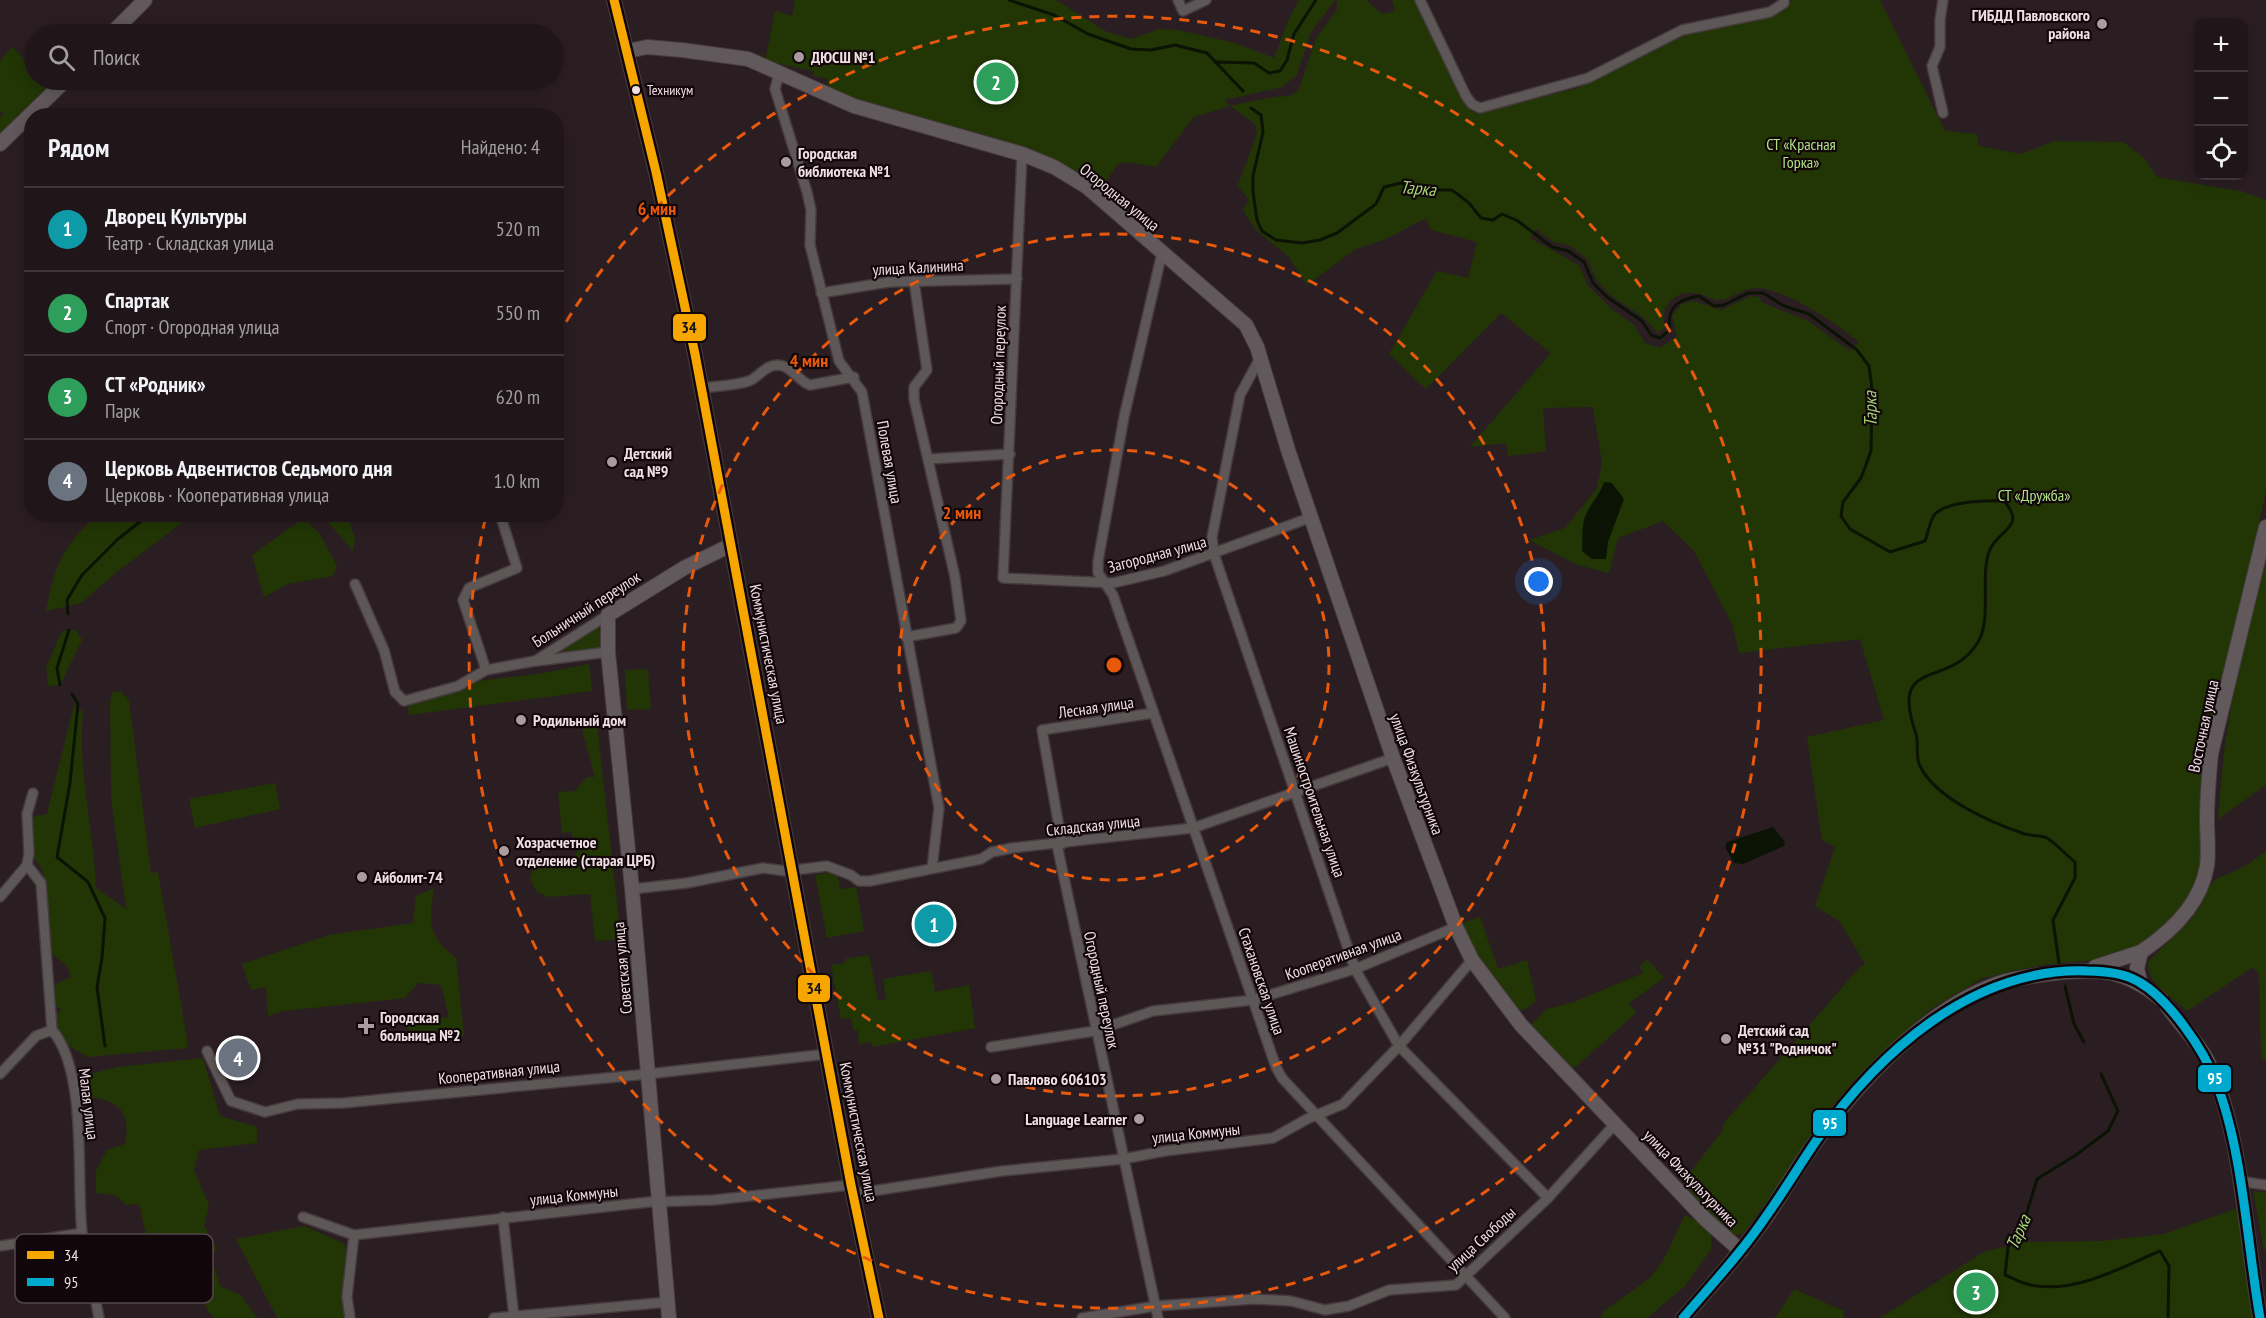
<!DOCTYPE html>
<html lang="ru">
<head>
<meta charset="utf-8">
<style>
	body { margin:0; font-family:"PT Sans Narrow",sans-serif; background:#281f23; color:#f1f3f6 }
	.controls { position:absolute; right:18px; top:18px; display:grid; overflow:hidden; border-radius:12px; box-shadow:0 3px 15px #0003 }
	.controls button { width:54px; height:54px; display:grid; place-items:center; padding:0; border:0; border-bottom:2px solid #3d3539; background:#20161a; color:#f1f3f6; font:30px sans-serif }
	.you { position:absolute; left:1539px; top:582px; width:21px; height:21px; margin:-15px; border:4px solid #fff; border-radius:50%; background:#1a73e8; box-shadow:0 0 0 9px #1a73e833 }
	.badge { display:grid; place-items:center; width:39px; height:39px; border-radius:50%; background:#b45309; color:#fff; font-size:20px; font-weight:700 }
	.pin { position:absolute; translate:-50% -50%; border:3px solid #fff; box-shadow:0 2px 6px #0006 }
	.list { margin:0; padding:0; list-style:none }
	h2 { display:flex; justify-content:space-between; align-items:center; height:78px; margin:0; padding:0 24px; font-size:26px }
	h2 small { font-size:20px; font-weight:400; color:#a29fa2 }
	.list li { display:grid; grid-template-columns:39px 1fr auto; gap:18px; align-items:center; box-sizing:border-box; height:84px; padding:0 24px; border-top:2px solid #3d3539 }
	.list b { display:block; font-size:22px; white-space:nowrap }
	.list p { margin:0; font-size:20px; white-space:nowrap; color:#a29fa2 }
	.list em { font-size:20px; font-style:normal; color:#a29fa2 }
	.icon { flex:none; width:33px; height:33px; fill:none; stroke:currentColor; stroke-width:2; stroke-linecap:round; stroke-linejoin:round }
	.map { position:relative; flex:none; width:2266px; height:1318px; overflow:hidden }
	.search { position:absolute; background:#20161a; box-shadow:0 3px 15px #0003; left:24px; top:24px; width:540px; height:66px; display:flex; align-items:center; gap:15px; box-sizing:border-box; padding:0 21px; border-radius:33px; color:#a29fa2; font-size:22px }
	.panel { position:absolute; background:#20161a; box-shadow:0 3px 15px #0003; left:24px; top:108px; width:540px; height:414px; border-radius:24px }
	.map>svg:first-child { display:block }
</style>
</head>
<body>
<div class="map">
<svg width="2266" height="1318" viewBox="0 0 2266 1318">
	<rect width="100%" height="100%" fill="#2b1e22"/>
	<g fill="#223605" fill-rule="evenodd">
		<path d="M795 0H1056L1105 31 1131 39 1159 29 1178 30 1235 43 1274 58 1289 19 1299 0H1335L1310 34 1297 75 1282 87 1225 100 1230 106 1272 97 1290 96 1299 89 1316 38 1337 10V0H1366L1382 14 1395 11 1392 0H1416L1469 107 1480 112 1578 88 1687 33 1770 17 1784 9 1792 0H1880L1945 131 1977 134 1979 146 2021 154 2054 141 2123 142 2145 159 2157 177 2241 191 2266 200V491L2207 754 2204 864 2197 884 2174 920 2137 949 2107 959 2041 965 1983 978 1932 1008 1891 1044 1820 1129 1743 1234 1730 1236 1682 1183 1722 1131 1724 1123 1860 967 1865 964 1840 922 1815 906 1835 847 1822 840 1807 737 1884 720 1860 639 1739 653 1732 624 1694 551 1663 521 1618 538 1609 573 1578 565 1529 540 1565 528 1597 488 1602 463 1593 407 1543 408 1546 451 1508 456 1506 443 1470 447 1551 353 1501 313 1426 389 1389 354 1437 271 1468 278 1477 242 1431 230 1426 218 1386 239 1356 249 1307 285 1288 256 1256 230 1243 210 1249 200 1238 185 1257 134 1255 124 1230 106 1194 117 1156 167 1128 162 1118 164 1099 191 1006 141 825 90 828 79 813 76 814 71 765 61 775 11 792 16ZM1536 229 1554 242 1571 246 1588 260 1596 279 1609 294 1643 317 1658 333 1665 327C1659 304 1677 288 1700 294 1706 295 1711 300 1718 300 1736 299 1743 284 1766 289 1796 296 1836 323 1859 342L1850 351 1808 321 1761 302 1760 297 1751 296 1721 310 1694 301 1682 304 1672 316 1677 336 1660 348 1645 343 1633 324 1614 311 1588 286 1579 265 1530 238Z"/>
		<path d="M12 47 34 68V80H46L53 86 0 136V117L4 114 0 110V61Z"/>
		<path d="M97 515H192L113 575 81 603 46 611C55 565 62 547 97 515Z"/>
		<path d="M322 515H347L355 538 353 551Z"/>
		<path d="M304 518 319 533 337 566 333 576 288 584 264 597 252 555Z"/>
		<path d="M2266 558V785L2218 819 2224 751 2236 676Z"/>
		<path d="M599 626 601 648 562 652 560 648Z"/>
		<path d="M76 630 82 640 60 685 48 686 46 668 62 631Z"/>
		<path d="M589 664 592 691 409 715 407 701 485 680 539 674Z"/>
		<path d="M648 669 651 709 627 710 625 670Z"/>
		<path d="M120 691 129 700 151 873 158 872 187 1039V1048L88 1057 64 1043 52 1016 62 1010 55 1005 54 985 71 977 67 966 50 952 44 877 40 865 29 853 27 814 33 817 47 814 74 705 83 712C77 771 94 829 96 888L126 909 111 797 110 703 112 692Z"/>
		<path d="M596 716 621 939 595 941 590 894 549 897 537 892 530 879 533 869 549 862 573 858 578 850 571 832 562 833 558 792 575 791 587 777H595L582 730Z"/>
		<path d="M275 783 280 809 195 828 189 799Z"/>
		<path d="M2266 851V1061L2261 1058 2259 974 2253 967 2187 1011C2173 997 2146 984 2148 962L2191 919 2200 907 2209 886 2218 878 2244 867Z"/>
		<path d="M837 871 840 889 856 887 864 931 827 938 815 875Z"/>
		<path d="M434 888C429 923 427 935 456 958L464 1036 411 1040 407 1022 449 1017 441 985 418 983 405 998 284 1011 268 1016 266 987 251 990 242 964 329 935 413 923 416 896Z"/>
		<path d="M1480 917 1498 969 1527 960 1536 1001 1524 1010 1516 1009 1475 952 1462 923Z"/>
		<path d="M869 955 878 1000 886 999 883 979 931 971 935 992 969 985 975 1028 872 1047 871 1042 859 1044 858 1030H853L851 1018 841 1019 831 965 845 963V959Z"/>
		<path d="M1647 959 1664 978 1629 1003 1636 1013 1572 1070 1530 1026 1547 1009 1574 1002 1643 973 1640 966Z"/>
		<path d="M203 1058 220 1116 257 1127V1143L199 1150 194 1170 209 1205 204 1226 216 1247 212 1261 220 1286 241 1295 257 1318H213L183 1268 163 1278 146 1234 139 1204 126 1205 115 1195 96 1193V1171L107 1150 125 1144C133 1105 110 1097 77 1096L75 1078 117 1067Z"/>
		<path d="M2253 1191 2266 1193V1249L2264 1250Z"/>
		<path d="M2238 1208 2255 1318H1880L1985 1251 2027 1242 2102 1241 2164 1234Z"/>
		<path d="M1685 1215 1712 1229 1711 1249 1685 1286 1647 1318H1601L1603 1312 1650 1278 1663 1261Z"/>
		<path d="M304 1226 343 1243 347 1250 344 1318H277L236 1239Z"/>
		<path d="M1794 1289 1844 1311 1843 1318H1775Z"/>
	</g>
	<g fill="#0b1304">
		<path d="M1604 482 1612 483 1624 499 1608 542 1606 559H1592L1582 551C1583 539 1581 522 1587 512 1593 501 1600 494 1604 482Z"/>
		<path d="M1773 827 1785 842 1784 846 1743 864 1734 863 1725 847 1727 842Z"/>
	</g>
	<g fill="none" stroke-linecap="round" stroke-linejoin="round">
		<g stroke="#0b1304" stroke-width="3">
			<path d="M1009 0 1054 15 1088 34 1131 49 1151 50 1175 45 1207 53 1243 91"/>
			<path d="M1215 62 1254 63 1269 73 1280 71 1287 60 1294 34 1316 0"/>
			<path d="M1251 108 1261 115 1263 132 1253 176V192L1257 220 1262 231 1276 240 1302 243 1320 240 1337 233 1376 204 1384 187 1401 183 1420 190H1452L1469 203 1481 218 1493 220 1502 214 1518 221 1552 247 1568 251 1584 262 1593 283 1607 297 1642 321 1651 335 1660 338 1670 330C1666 307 1679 299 1699 296L1714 306 1724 305 1748 293H1763L1784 306 1809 314 1857 350 1869 366 1872 389 1871 451 1861 478 1843 502 1841 516 1850 529 1890 552 1925 541C1928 533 1930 520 1935 514 1948 501 1987 500 2004 501 2028 528 1996 530 1989 552 1980 578 1992 619 1978 642 1950 690 1888 655 1916 734 1919 744 1915 757 1920 766 1936 799 1992 823 2025 834 2032 836 2041 835 2047 838 2057 844 2066 855 2075 862V878L2053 920 2059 963"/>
			<path d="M68 614 67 600 82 575 118 539 150 514"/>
			<path d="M60 685 57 668 69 630"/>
			<path d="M72 694 78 704 70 783 57 857 88 882 105 918 102 958 97 987 105 1046"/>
			<path d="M2065 986 2074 1024 2084 1042"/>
			<path d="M2101 1074 2118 1111 2108 1131 2076 1155 2037 1179 2025 1219 2008 1247 2005 1275C2013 1278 2022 1284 2031 1285 2076 1294 2119 1268 2160 1251L2169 1266 2168 1318"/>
		</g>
		<g stroke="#463a3e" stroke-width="12">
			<g id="street">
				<path d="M1178 0 1183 11 1206 0"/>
				<path d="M1420 0 1466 96 1472 104 1480 108 1588 78 1682 30 1770 12 1784 3V0"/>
				<path d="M779 74 775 89 807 192 811 210 810 245 839 361 862 392 939 808 932 868"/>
				<path d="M1943 113 1932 66 1940 47V20L1943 0"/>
				<path d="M1022 154 1003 578 1113 583 1164 571 1312 517"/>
				<path d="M1162 253 1124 417 1098 561V573L1113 595 1276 1067 1282 1078 1505 1318"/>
				<path d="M821 293 889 282 1017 279"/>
				<path d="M1260 358 1240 395 1212 537 1214 554 1355 969 1399 1046 1548 1198"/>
				<path d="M701 388C716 386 734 386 749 381 759 377 765 365 778 365 792 366 798 381 810 385L854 377"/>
				<path d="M929 459 1010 454"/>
				<path d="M355 584 384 650 395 692 404 701 458 686 486 670 535 661 608 615"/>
				<path d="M906 637 956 628 961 621 955 577 914 399V387L927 370 914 281"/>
				<path d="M537 661 608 652"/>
				<path d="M486 670 463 600 469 588 517 568 500 514"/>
				<path d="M1062 844 1042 730 1153 713"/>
				<path d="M1057 845 1158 1318"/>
				<path d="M27 865 41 883 52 1030C88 1072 76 1178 82 1232 86 1261 94 1290 99 1318"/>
				<path d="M632 889 687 883 763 868 786 871 827 866 851 875 859 881H870L981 859 992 852 1012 848 1193 828 1393 758"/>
				<path d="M0 897 27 865 29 853 27 814 33 793"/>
				<path d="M991 1047 1095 1031 1153 1011 1253 1000 1355 969 1456 927"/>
				<path d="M207 1051 231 1101 265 1112 298 1104 343 1103 648 1074 827 1054"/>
				<path d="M0 1074 36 1036 52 1030"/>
				<path d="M2239 1181 2266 1185"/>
				<path d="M853 1194 1002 1171 1123 1159 1165 1151 1273 1138 1307 1119 1343 1104 1399 1046 1472 960"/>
				<path d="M303 1217 354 1235 649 1202 714 1200 851 1185"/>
				<path d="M503 1217 514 1318"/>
				<path d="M0 1246 82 1233"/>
				<path d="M350 1318 347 1297 354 1235"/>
				<path d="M494 1318 668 1302"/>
				<path d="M1082 1318 1156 1306 1254 1299 1291 1301 1325 1310 1349 1306 1389 1290 1456 1285 1548 1198 1615 1124"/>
			</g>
		</g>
		<g stroke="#463a3e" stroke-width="16">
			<g id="secondary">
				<path d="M614 0 656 172 695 354 851 1185 879 1318"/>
				<path d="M111 34 145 0"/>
				<path d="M628 51 647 47 682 50 748 59 854 106 1022 154 1054 167 1087 187 1246 325 1257 347 1289 453 1393 758 1456 927 1472 960 1521 1025 1705 1219 1741 1251"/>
				<path d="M0 144 66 80"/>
				<path d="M2095 967 2141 952"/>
				<path d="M2140 982 2137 968 2141 952C2171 932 2201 903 2207 866 2209 851 2207 834 2207 819 2207 797 2209 776 2211 754L2266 527"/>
				<path d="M2167 1006C2180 1024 2198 1042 2208 1062 2242 1131 2246 1241 2260 1318"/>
				<path d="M669 1318 632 889 608 652V615L684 568 731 545"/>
				<path d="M1683 1318C1712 1285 1741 1252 1767 1216 1784 1191 1799 1164 1817 1140 1861 1079 1932 1003 2006 981 2022 977 2039 975 2055 973 2101 968 2125 970 2161 999"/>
			</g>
		</g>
		<use href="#street" stroke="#5d5758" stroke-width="9"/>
		<use href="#secondary" stroke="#61595b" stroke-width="14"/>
		<g stroke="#11070a" stroke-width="14">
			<path id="bus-1" d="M614 0 656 172 695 354 851 1185 879 1318"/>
		</g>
		<g stroke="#11070a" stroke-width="14">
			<path id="bus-2" d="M1683 1318C1712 1284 1742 1252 1767 1215 1784 1191 1799 1166 1816 1141 1878 1053 1972 967 2087 971 2104 971 2124 973 2139 982 2169 999 2204 1050 2216 1082 2243 1150 2247 1244 2260 1318"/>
		</g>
		<use href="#bus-1" stroke="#f7a600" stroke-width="9"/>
		<use href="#bus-2" stroke="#00a9ce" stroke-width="9"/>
	</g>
	<g fill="none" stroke="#e8590c" stroke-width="3" stroke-dasharray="10 8">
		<circle cx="1114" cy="665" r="215"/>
		<circle cx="1114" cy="665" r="431"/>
		<path d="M557 337A646 646 0 1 1 485 520"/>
	</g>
	<g fill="#aa9b9f" stroke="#11070a" stroke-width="2">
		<circle cx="2102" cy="24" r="6"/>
		<circle cx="799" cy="57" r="6"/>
		<circle cx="786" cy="162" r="6"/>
		<circle cx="612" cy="462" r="6"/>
		<circle cx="521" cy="720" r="6"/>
		<circle cx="504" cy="851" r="6"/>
		<circle cx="362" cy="877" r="6"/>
		<path d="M363 1017h6v6h6v6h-6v6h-6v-6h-6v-6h6z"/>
		<circle cx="1726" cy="1039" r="6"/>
		<circle cx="996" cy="1079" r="6"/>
		<circle cx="1139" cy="1119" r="6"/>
	</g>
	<circle fill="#efdee2" stroke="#11070a" stroke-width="2" cx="636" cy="90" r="5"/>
	<g text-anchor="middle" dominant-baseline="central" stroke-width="4.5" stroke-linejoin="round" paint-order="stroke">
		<g font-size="14" fill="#efdee2" stroke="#11070a" text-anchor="start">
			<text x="647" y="90">Техникум</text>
		</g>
		<g font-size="16" font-weight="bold" fill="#efdee2" stroke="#11070a" text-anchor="start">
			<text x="2090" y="15" text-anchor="end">ГИБДД Павловского<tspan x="2090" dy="18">района</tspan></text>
			<text x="811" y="57">ДЮСШ №1</text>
			<text x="798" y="153">Городская<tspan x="798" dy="18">библиотека №1</tspan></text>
			<text x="624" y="453">Детский<tspan x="624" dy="18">сад №9</tspan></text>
			<text x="533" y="720">Родильный дом</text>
			<text x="516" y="842">Хозрасчетное<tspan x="516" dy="18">отделение (старая ЦРБ)</tspan></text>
			<text x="374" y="877">Айболит-74</text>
			<text x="380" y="1017">Городская<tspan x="380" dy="18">больница №2</tspan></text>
			<text x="1738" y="1030">Детский сад<tspan x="1738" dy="18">№31 "Родничок"</tspan></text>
			<text x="1008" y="1079">Павлово 606103</text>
			<text x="1127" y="1119" text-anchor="end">Language Learner</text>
		</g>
		<g font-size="16" fill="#b1e285" stroke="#11070a">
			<text x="1801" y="144">СТ «Красная<tspan x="1801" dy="18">Горка»</tspan></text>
			<text x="2034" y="495">СТ «Дружба»</text>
		</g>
		<g font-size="16" fill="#efdee2" stroke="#11070a">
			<text transform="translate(1120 197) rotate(39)">Огородная улица</text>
			<text transform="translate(918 267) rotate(-3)">улица Калинина</text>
			<text transform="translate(998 365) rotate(-88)">Огородный переулок</text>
			<text transform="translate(890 462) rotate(80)">Полевая улица</text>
			<text transform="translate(1157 554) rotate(-15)">Загородная улица</text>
			<text transform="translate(586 609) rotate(-33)">Больничный переулок</text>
			<text transform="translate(769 654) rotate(79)">Коммунистическая улица</text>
			<text transform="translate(1096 707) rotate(-8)">Лесная улица</text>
			<text transform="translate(2203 726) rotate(-78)">Восточная улица</text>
			<text transform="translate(1417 774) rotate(70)">улица Физкультурника</text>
			<text transform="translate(1315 802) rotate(71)">Машиностроительная улица</text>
			<text transform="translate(1093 825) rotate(-6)">Складская улица</text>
			<text transform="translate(1343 954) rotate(-20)">Кооперативная улица</text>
			<text transform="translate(622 968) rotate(-95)">Советская улица</text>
			<text transform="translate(1262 981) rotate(71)">Стахановская улица</text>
			<text transform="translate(1102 990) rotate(78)">Огородный переулок</text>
			<text transform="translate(499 1072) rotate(-6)">Кооперативная улица</text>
			<text transform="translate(89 1104) rotate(83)">Малая улица</text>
			<text transform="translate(859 1132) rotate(79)">Коммунистическая улица</text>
			<text transform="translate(1196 1133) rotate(-6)">улица Коммуны</text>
			<text transform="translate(1691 1178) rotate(46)">улица Физкультурника</text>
			<text transform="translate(574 1195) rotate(-6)">улица Коммуны</text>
			<text transform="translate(1481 1239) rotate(-43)">улица Свободы</text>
		</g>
		<g font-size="18" font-style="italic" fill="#a3d477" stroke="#11070a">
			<text transform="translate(1418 188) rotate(5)">Тарка</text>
			<text transform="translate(1870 409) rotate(-91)">Тарка</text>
			<text transform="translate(2018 1232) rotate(-66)">Тарка</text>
		</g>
	</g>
	<rect x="15" y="1234" width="198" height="69" rx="9" fill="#11070a" stroke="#54484b" stroke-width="1.5"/>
	<rect x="27" y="1251" width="27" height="8" fill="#f7a600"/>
	<rect x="27" y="1278" width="27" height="8" fill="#00a9ce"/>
	<g font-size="16" fill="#efdee2">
		<text x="64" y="1261">34</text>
		<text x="64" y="1288">95</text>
	</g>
	<circle cx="1114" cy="665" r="9" fill="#e8590c" stroke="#11070a" stroke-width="3"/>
	<g font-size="18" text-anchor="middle" font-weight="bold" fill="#e8590c" stroke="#11070a" stroke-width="4.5" stroke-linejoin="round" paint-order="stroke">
		<text x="657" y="215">6 мин</text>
		<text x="809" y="367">4 мин</text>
		<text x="962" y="519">2 мин</text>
	</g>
	<g stroke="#11070a" stroke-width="2">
		<rect x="672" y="313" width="35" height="29" rx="6" fill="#f7a600"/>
		<rect x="797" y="974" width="34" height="29" rx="6" fill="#f7a600"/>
		<rect x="2197" y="1064" width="35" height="29" rx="6" fill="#00a9ce"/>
		<rect x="1812" y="1109" width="35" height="28" rx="6" fill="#00a9ce"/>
	</g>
	<g font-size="16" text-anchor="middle" font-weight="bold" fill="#fff">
		<text x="2215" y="1084">95</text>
		<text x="1830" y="1129">95</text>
	</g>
	<g font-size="16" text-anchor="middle" font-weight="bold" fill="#111">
		<text x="689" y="333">34</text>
		<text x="814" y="994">34</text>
	</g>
</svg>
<div class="controls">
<button>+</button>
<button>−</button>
<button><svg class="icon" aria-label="locate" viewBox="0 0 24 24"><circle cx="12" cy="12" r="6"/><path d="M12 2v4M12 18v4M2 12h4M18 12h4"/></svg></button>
</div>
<div class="you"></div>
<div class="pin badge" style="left:934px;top:924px;background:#0f9aa8">1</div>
<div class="pin badge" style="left:996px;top:82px;background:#2e9e5b">2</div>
<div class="pin badge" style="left:1976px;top:1292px;background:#2e9e5b">3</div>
<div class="pin badge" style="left:238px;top:1058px;background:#6b7280">4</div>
<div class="search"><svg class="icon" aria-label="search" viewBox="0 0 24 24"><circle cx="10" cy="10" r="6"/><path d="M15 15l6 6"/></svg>Поиск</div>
<section class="panel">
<h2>Рядом<small>Найдено: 4</small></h2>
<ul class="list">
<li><span class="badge" style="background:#0f9aa8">1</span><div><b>Дворец Культуры</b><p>Театр · Складская улица</p></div><em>520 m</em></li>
<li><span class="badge" style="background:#2e9e5b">2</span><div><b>Спартак</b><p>Спорт · Огородная улица</p></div><em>550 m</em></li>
<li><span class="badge" style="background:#2e9e5b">3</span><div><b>СТ «Родник»</b><p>Парк</p></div><em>620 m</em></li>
<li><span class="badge" style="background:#6b7280">4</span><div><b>Церковь Адвентистов Седьмого дня</b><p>Церковь · Кооперативная улица</p></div><em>1.0 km</em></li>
</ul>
</section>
</div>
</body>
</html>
